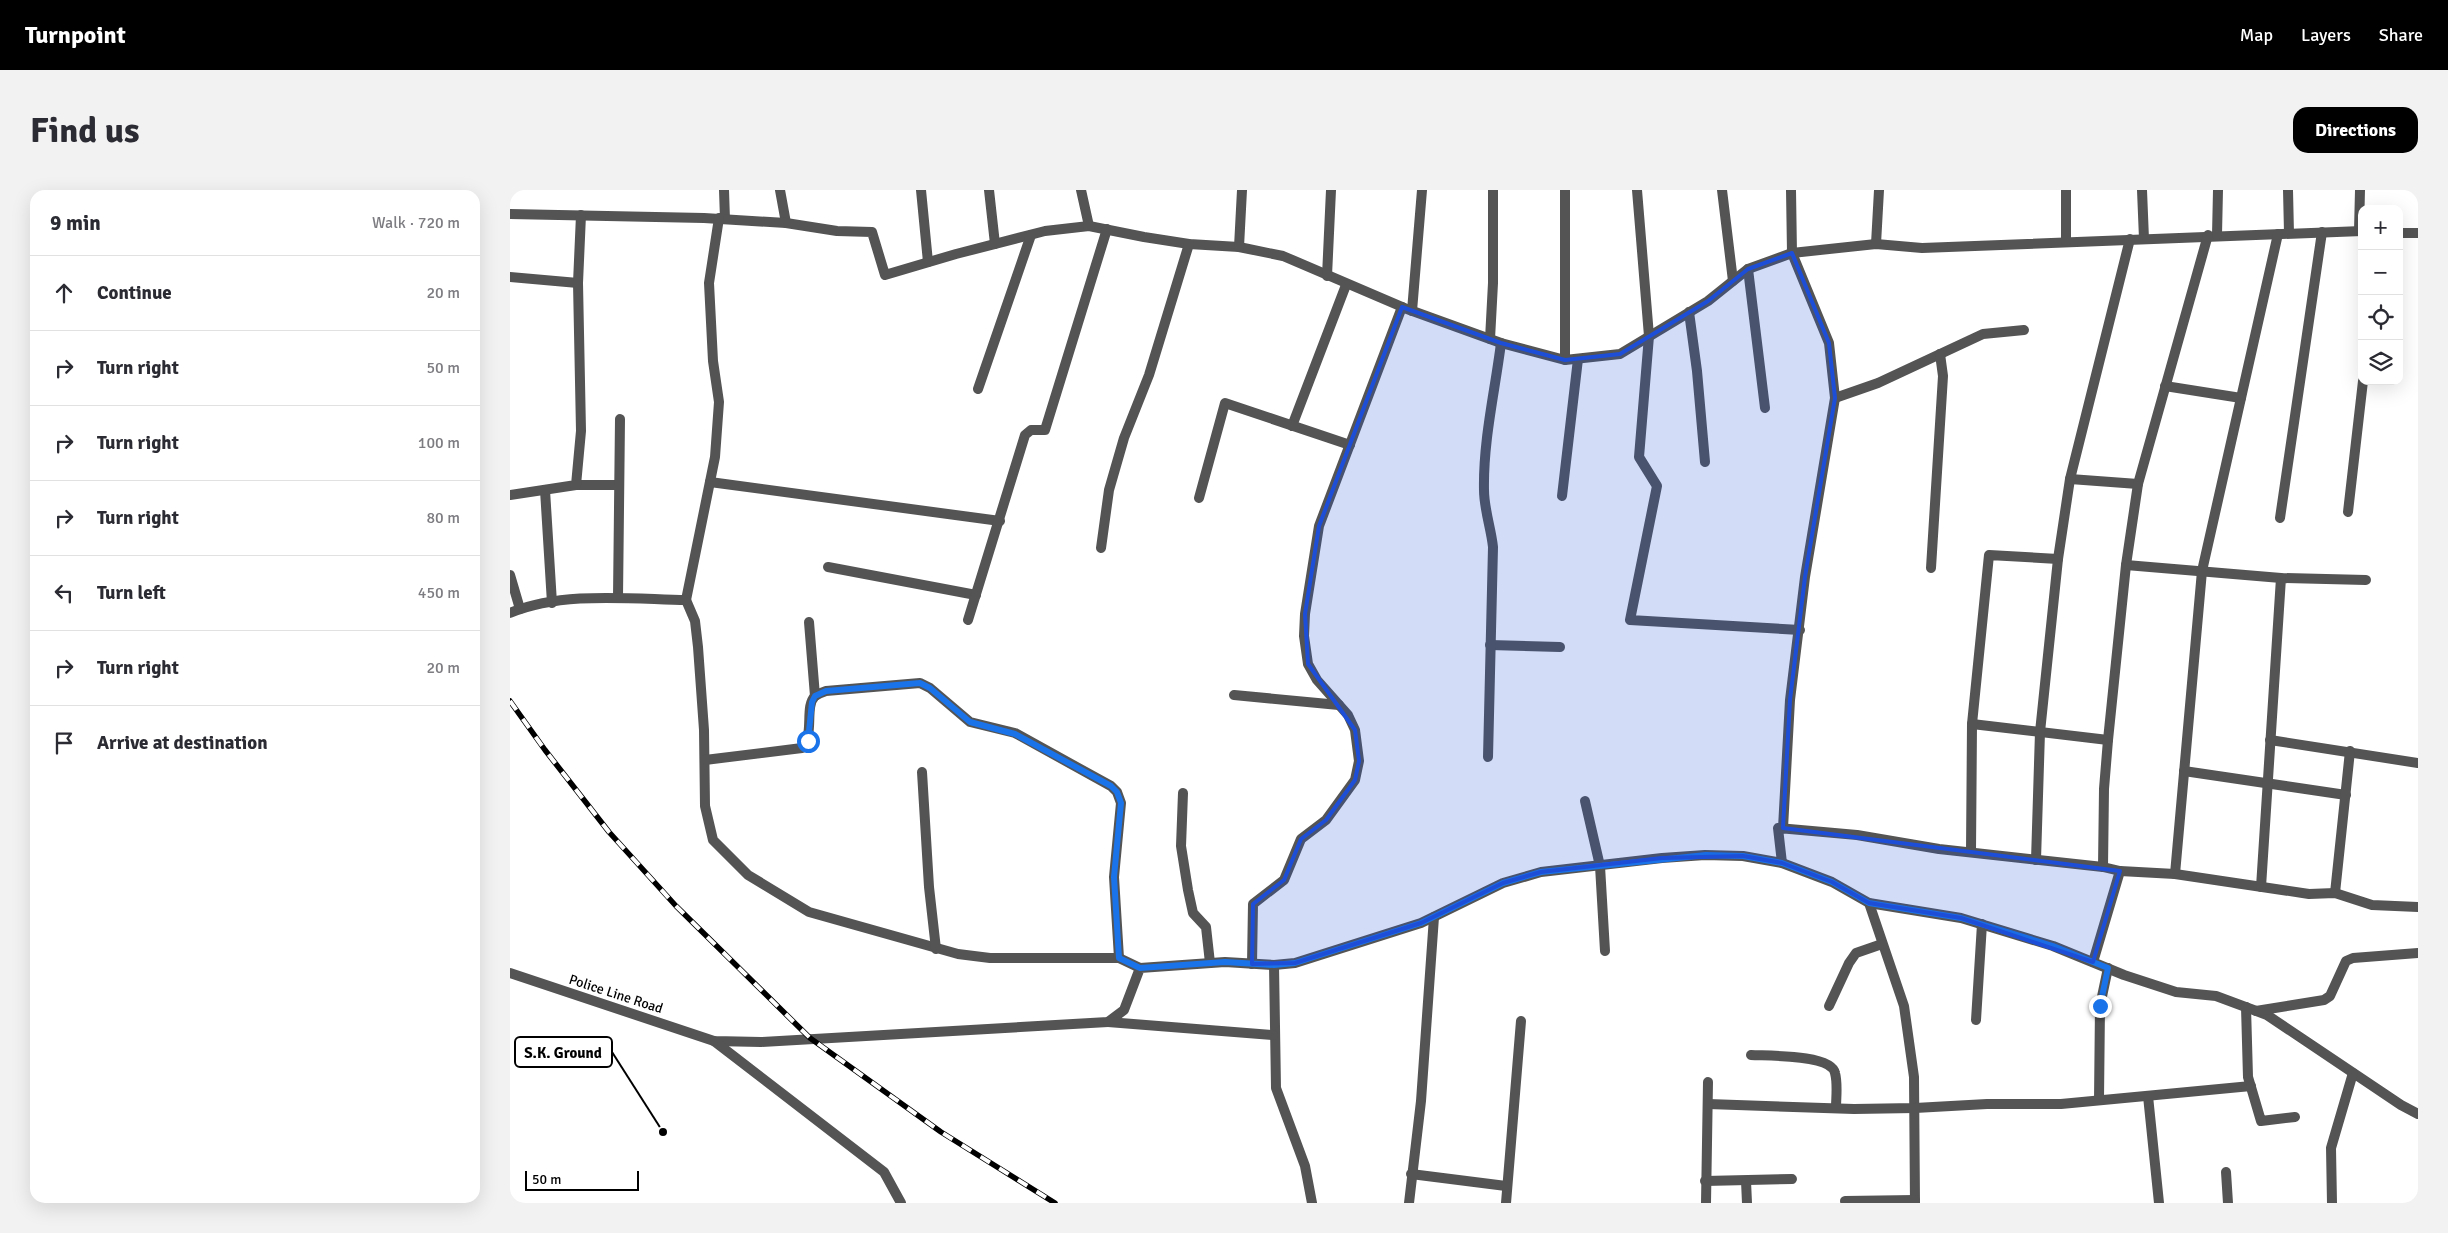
<!DOCTYPE html>
<html lang="en">
<head>
<meta charset="utf-8">
<style>
	body { margin:0; font-family:Signika,sans-serif; background:#f2f2f3; color:#2b2b33 }
	.controls { position:absolute; right:15px; top:15px; display:grid; overflow:hidden; border-radius:10px; box-shadow:0 5px 20px #0002 }
	.controls button { width:45px; height:45px; display:grid; place-items:center; padding:0; border:0; border-bottom:1px solid #e1e1e2; background:#fff; color:#2b2b33; font:25px sans-serif }
	.scale { position:absolute; left:15px; bottom:12px; width:114px; box-sizing:border-box; padding-left:5px; border:2px solid #000; border-top:0; font-size:14px; line-height:18px; white-space:nowrap; color:#000; -webkit-text-stroke:4px #fff; paint-order:stroke }
	.stop { position:absolute; width:15px; height:15px; margin:-11px; border:4px solid #1a73e8; border-radius:50%; background:#fff }
	.stop.end { background:#1a73e8; border-color:#fff; box-shadow:0 1px 5px #0008 }
	.list { margin:0; padding:0; list-style:none }
	h2 { display:flex; justify-content:space-between; align-items:center; height:65px; margin:0; padding:0 20px; font-size:21px }
	h2 small { font-size:16px; font-weight:400; color:#7c7c81 }
	.list li { display:grid; grid-template-columns:32px 1fr auto; gap:15px; align-items:center; box-sizing:border-box; height:75px; padding:0 20px; border-top:1px solid #e1e1e2 }
	.list b { display:block; font-size:19px; white-space:nowrap }
	.list em { font-size:16px; font-style:normal; color:#7c7c81 }
	.icon { flex:none; width:28px; height:28px; fill:none; stroke:currentColor; stroke-width:2; stroke-linecap:round; stroke-linejoin:round }
	.map { position:relative; flex:none; width:1908px; height:1013px; overflow:hidden; border-radius:15px }
	header { display:flex; align-items:center; gap:30px; box-sizing:border-box; height:70px; padding:0 25px; background:#000; color:#fff }
	header strong { font-size:24px }
	nav { display:flex; gap:28px; margin-inline-start:auto; font-size:18px }
	.intro { display:flex; align-items:center; justify-content:space-between; box-sizing:border-box; height:120px; padding:0 30px }
	h1 { margin:0; font-size:35px }
	.button { padding:12px 22px; border-radius:15px; background:#000; color:#fff; font-size:18px; font-weight:700 }
	main { display:flex; gap:30px; padding:0 30px }
	aside { flex:1; background:#fff; border-radius:15px; box-shadow:0 5px 20px #0002 }
	.map>svg:first-child { display:block }
</style>
</head>
<body>
<header>
<strong>Turnpoint</strong>
<nav><a>Map</a><a>Layers</a><a>Share</a></nav>
</header>
<div class="intro"><h1>Find us</h1><a class="button">Directions</a></div>
<main>
<aside>
<h2>9 min<small>Walk · 720 m</small></h2>
<ul class="list">
<li><svg class="icon" aria-label="ahead" viewBox="0 0 24 24"><path d="M12 20V5M6 11l6-6 6 6"/></svg><div><b>Continue</b></div><em>20 m</em></li>
<li><svg class="icon" aria-label="right" viewBox="0 0 24 24"><path d="M7 20v-9h11M14 6l5 5-5 5"/></svg><div><b>Turn right</b></div><em>50 m</em></li>
<li><svg class="icon" aria-label="right" viewBox="0 0 24 24"><path d="M7 20v-9h11M14 6l5 5-5 5"/></svg><div><b>Turn right</b></div><em>100 m</em></li>
<li><svg class="icon" aria-label="right" viewBox="0 0 24 24"><path d="M7 20v-9h11M14 6l5 5-5 5"/></svg><div><b>Turn right</b></div><em>80 m</em></li>
<li><svg class="icon" aria-label="left" viewBox="0 0 24 24"><path d="M17 20v-9H6M10 6l-5 5 5 5"/></svg><div><b>Turn left</b></div><em>450 m</em></li>
<li><svg class="icon" aria-label="right" viewBox="0 0 24 24"><path d="M7 20v-9h11M14 6l5 5-5 5"/></svg><div><b>Turn right</b></div><em>20 m</em></li>
<li><svg class="icon" aria-label="arrive" viewBox="0 0 24 24"><path d="M6 21V4h12l-3 4 3 4H6"/></svg><div><b>Arrive at destination</b></div></li>
</ul>
</aside>
<div class="map">
<svg width="1908" height="1013" viewBox="0 0 1908 1013">
	<rect width="100%" height="100%" fill="#fff"/>
	<g fill="none" stroke-linecap="round" stroke-linejoin="round">
		<g stroke="#545454" stroke-width="10">
			<path d="M214 0 215 29"/>
			<path d="M270 0 276 33"/>
			<path d="M411 0 418 72"/>
			<path d="M479 0 485 54"/>
			<path d="M571 0 579 36"/>
			<path d="M1055 0V170"/>
			<path d="M1127 0 1139 146 1129 267 1147 296 1120 430 1290 440"/>
			<path d="M1212 0 1223 91"/>
			<path d="M1632 0 1634 49"/>
			<path d="M1778 0 1779 43"/>
			<path d="M0 24 194 28 276 33 327 41 362 42 375 85 446 64 535 41 579 36 634 47 679 54 729 57 773 66 897 119 991 153 1055 170 1110 164 1198 111 1238 79 1282 63 1366 54 1412 58 1852 41"/>
			<path d="M1849 41 1850 0"/>
			<path d="M1889 43H1908"/>
			<path d="M1707 45 1708 0"/>
			<path d="M1556 52V0"/>
			<path d="M1366 54 1369 0"/>
			<path d="M729 57 732 0"/>
			<path d="M1238 79 1255 218"/>
			<path d="M817 86 821 0"/>
			<path d="M0 87 68 93"/>
			<path d="M902 121 912 0"/>
			<path d="M1179 122 1187 181 1195 272"/>
			<path d="M980 149 983 93V0"/>
			<path d="M1655 196 1731 208"/>
			<path d="M468 199 521 45"/>
			<path d="M1325 208 1368 193 1473 144 1514 140"/>
			<path d="M782 236 836 95"/>
			<path d="M1560 289 1628 294"/>
			<path d="M200 292 490 331"/>
			<path d="M66 295H109"/>
			<path d="M35 300 42 413"/>
			<path d="M0 305 66 295 71 241 68 93 71 25"/>
			<path d="M1052 306 1068 169"/>
			<path d="M689 308 715 213 840 255"/>
			<path d="M1838 322 1853 191"/>
			<path d="M1770 328 1812 42"/>
			<path d="M591 358 599 300 614 248 639 185 679 54"/>
			<path d="M1616 375 1771 388 1856 390"/>
			<path d="M318 377 466 405"/>
			<path d="M1421 378 1433 186 1430 164"/>
			<path d="M0 385 10 419"/>
			<path d="M108 408 110 229"/>
			<path d="M176 410 205 267 209 212 203 171 199 93 209 28"/>
			<path d="M0 423C52 401 120 409 176 410L185 431 188 457 194 540 195 616 203 650 238 685 299 722 448 764 480 768H609L630 778"/>
			<path d="M458 430 515 245 521 240H535L597 39"/>
			<path d="M299 432 305 506"/>
			<path d="M980 455 1050 457"/>
			<path d="M724 505 829 515"/>
			<path d="M1462 534 1598 550"/>
			<path d="M1760 550 1908 573"/>
			<path d="M978 567 983 357C981 338 974 319 974 300 973 251 985 201 991 153"/>
			<path d="M195 570 292 558C305 544 294 517 305 506 308 504 313 502 316 501L410 493 420 498 460 532 505 543 601 596 607 602 611 613 604 687 609 768"/>
			<path d="M1674 581 1836 605"/>
			<path d="M412 582 419 697 426 759"/>
			<path d="M673 603 671 656 678 700 683 723 696 737 700 773"/>
			<path d="M1075 611 1090 676 1095 761"/>
			<path d="M1273 638 1280 510 1295 387 1325 208 1319 153 1282 63 1281 0"/>
			<path d="M1461 662 1462 534 1479 365 1548 369"/>
			<path d="M1526 670 1530 542 1548 369 1560 289 1620 49"/>
			<path d="M1272 673 1268 638 1347 645 1429 659 1593 677 1610 681 1665 684 1799 704 1825 703 1862 715 1908 717"/>
			<path d="M1593 677 1594 599 1598 550 1616 375 1628 294 1698 45"/>
			<path d="M1665 684 1692 381 1768 44"/>
			<path d="M1751 697 1771 388"/>
			<path d="M1825 703 1840 561"/>
			<path d="M1359 713 1394 816 1404 887 1405 1013"/>
			<path d="M1583 772 1610 681"/>
			<path d="M742 774 743 714 774 690 791 649 816 630 845 590 849 571 845 540 838 525 807 490 798 474 794 446 795 424 809 336 892 117"/>
			<path d="M764 775 766 898 795 976 802 1013"/>
			<path d="M0 783 204 851 251 852 598 832 614 820 630 778 715 772 764 775 785 773 911 733 993 693 1031 682 1152 668 1195 665 1233 666 1272 673 1322 692 1359 713 1451 728 1543 756 1614 785 1666 802 1706 806 1757 825 1891 915 1908 924"/>
			<path d="M1319 816 1339 773 1346 763 1372 754"/>
			<path d="M1736 817 1738 887 1751 931 1785 927"/>
			<path d="M1746 821 1814 810 1820 806 1836 771 1843 768 1908 763"/>
			<path d="M1466 830 1472 734"/>
			<path d="M598 832 763 845"/>
			<path d="M204 851 374 982 391 1013"/>
			<path d="M1241 865C1258 866 1321 864 1325 883 1328 894 1326 907 1326 918"/>
			<path d="M1638 906 1649 1013"/>
			<path d="M1589 910 1590 816 1598 778"/>
			<path d="M1198 914 1344 919 1405 918 1477 914H1551L1741 896"/>
			<path d="M1716 982 1718 1013"/>
			<path d="M901 984 996 996"/>
			<path d="M1195 991 1282 989"/>
			<path d="M1236 991 1237 1013"/>
			<path d="M1335 1011 1405 1010"/>
			<path d="M899 1013 911 911 924 727"/>
			<path d="M996 1013 1011 831"/>
			<path d="M1196 1013 1198 892"/>
			<path d="M1822 1013 1821 958 1843 883"/>
		</g>
		<g stroke="#000" stroke-width="5.5">
			<path id="rail" d="M0 511 35 560 99 642 166 716 300 848 431 942 545 1013"/>
		</g>
		<use href="#rail" stroke="#fff" stroke-width="4" stroke-dasharray="11" stroke-linecap="butt"/>
	</g>
	<g fill="none" stroke-linecap="round" stroke-linejoin="round">
		<path stroke="#1a73e8" stroke-width="6" d="M298 551 302 512 305 506 316 501 410 493 420 498 460 532 505 544 601 596 607 602 611 613 604 687 609 768 630 778 715 772 764 775 785 773 911 733 993 693 1031 682 1196 665 1233 666 1272 673 1322 692 1359 713 1451 728 1543 756 1598 778 1590 816"/>
	</g>
	<path fill="#1d4ed8" fill-opacity="0.2" stroke="#1d4ed8" stroke-width="4" stroke-linejoin="round" d="M1282 63 1319 153 1325 208 1295 387 1280 510 1273 638 1610 681 1583 772 1451 728 1359 713 1322 692 1272 673 1233 666 1152 668 1031 682 993 693 911 733 785 773 742 774 743 714 774 690 791 649 816 630 845 590 849 571 845 540 798 474 795 424 809 336 892 117 991 153 1055 170 1110 164 1198 111 1238 79Z"/>
	<g text-anchor="middle" dominant-baseline="central" stroke-width="4.5" stroke-linejoin="round" paint-order="stroke">
		<g font-size="14" fill="#000" stroke="#fff">
			<text transform="translate(106 804) rotate(18)">Police Line Road</text>
		</g>
	</g>
	<path fill="none" stroke="#000" stroke-width="2" d="M153 942L102 862"/>
	<circle fill="#000" stroke="#fff" stroke-width="2" cx="153" cy="942" r="5"/>
	<rect fill="#fff" stroke="#000" stroke-width="2" x="5" y="847" width="97" height="30" rx="5"/>
	<g font-size="15" text-anchor="middle" font-weight="bold" fill="#000">
		<text x="53" y="868">S.K. Ground</text>
	</g>
</svg>
<div class="controls">
<button>+</button>
<button>−</button>
<button><svg class="icon" aria-label="locate" viewBox="0 0 24 24"><circle cx="12" cy="12" r="6"/><path d="M12 2v4M12 18v4M2 12h4M18 12h4"/></svg></button>
<button><svg class="icon" aria-label="layers" viewBox="0 0 24 24"><path d="M12 4l9 5-9 5-9-5zM3 14l9 5 9-5"/></svg></button>
</div>
<div class="scale">50 m</div>
<div class="stop" style="left:298px;top:551px"></div>
<div class="stop end" style="left:1590px;top:816px"></div>
</div>
</main>
</body>
</html>
